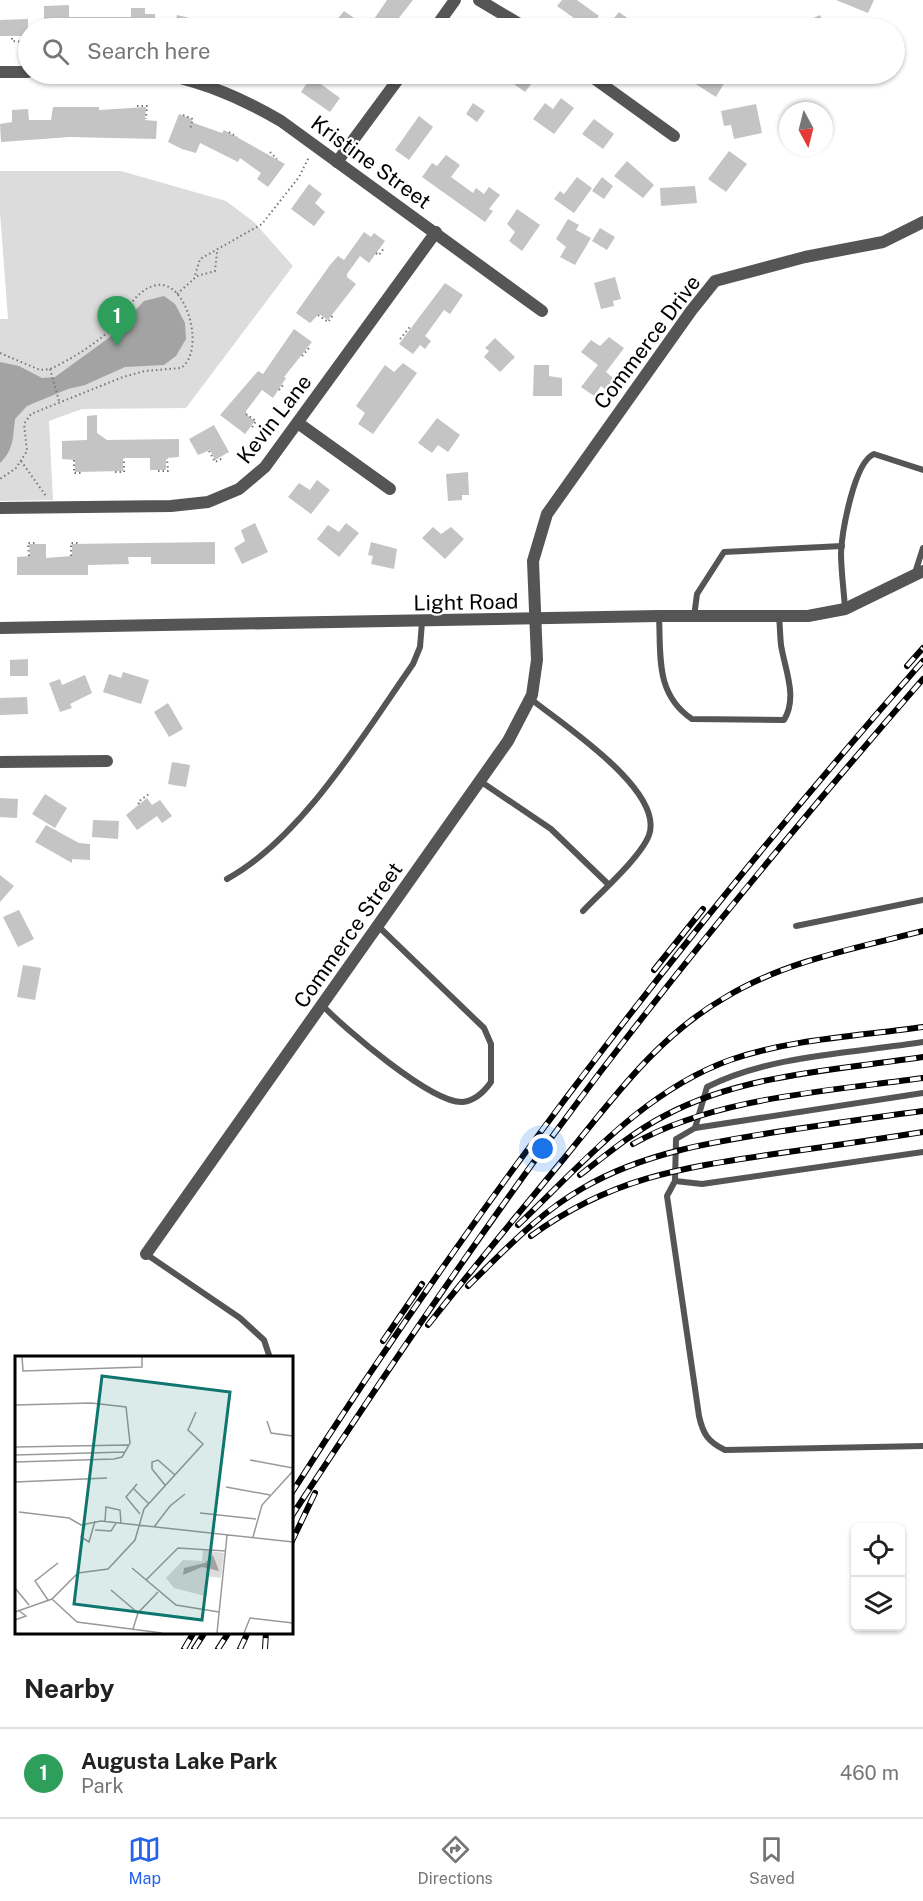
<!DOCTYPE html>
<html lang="en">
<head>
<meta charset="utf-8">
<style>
	body { margin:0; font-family:"Public Sans",sans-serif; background:#f2f2f2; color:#222 }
	.controls { position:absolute; right:18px; bottom:18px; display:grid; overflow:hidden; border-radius:9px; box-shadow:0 2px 4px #0004 }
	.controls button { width:54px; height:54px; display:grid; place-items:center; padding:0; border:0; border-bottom:2px solid #e0e0e0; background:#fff; color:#222; font:30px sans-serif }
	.compass { position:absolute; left:779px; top:102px; width:54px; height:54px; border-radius:50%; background:#fff; box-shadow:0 2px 4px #0004; rotate:173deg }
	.you { position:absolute; left:543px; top:1149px; width:21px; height:21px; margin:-15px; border:4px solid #fff; border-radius:50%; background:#1a73e8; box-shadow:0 0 0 9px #1a73e833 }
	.badge { display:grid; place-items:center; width:39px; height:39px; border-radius:50%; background:#2563eb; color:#fff; font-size:20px; font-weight:700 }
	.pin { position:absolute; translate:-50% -50px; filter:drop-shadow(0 2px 3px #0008) }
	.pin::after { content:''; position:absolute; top:32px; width:21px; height:18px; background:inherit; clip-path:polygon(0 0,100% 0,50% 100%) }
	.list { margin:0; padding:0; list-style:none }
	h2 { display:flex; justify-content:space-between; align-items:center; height:78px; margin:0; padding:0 24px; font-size:26px }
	h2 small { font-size:20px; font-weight:400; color:#767676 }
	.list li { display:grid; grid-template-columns:39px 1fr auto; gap:18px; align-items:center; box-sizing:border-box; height:90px; padding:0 24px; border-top:2px solid #e0e0e0 }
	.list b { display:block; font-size:22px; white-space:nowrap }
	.list p { margin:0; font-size:20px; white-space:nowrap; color:#767676 }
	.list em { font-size:20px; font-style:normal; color:#767676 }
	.icon { flex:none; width:33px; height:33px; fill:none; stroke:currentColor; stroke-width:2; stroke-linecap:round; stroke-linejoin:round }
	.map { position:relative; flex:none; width:923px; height:1649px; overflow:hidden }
	.search { position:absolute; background:#fff; box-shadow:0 2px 4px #0004; left:18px; right:18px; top:18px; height:66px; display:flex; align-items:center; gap:15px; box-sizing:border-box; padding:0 21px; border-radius:33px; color:#767676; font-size:22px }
	.sheet { height:168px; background:#fff }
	nav { display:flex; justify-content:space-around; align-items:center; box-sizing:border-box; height:84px; border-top:2px solid #e0e0e0; background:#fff; font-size:16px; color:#767676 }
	nav a { display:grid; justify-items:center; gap:3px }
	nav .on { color:#2563eb }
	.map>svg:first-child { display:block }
</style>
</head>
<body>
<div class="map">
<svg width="923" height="1649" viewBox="0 0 923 1649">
	<rect width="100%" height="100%" fill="#fff"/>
	<path fill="#dcdcdc" d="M0 171H121L226 201 254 222 293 266 186 408 82 409 49 421 53 500 0 501V319H8L0 212Z"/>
	<path fill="#a3a3a3" d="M164 296 175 304 185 323 186 339 176 356 164 365 125 367 85 385 68 389 27 406 15 419C13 436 14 450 0 463V362L19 366 42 378 55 377 110 337 144 301Z"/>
	<g fill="#c4c4c4">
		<path d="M387 0H413L391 28H368Z"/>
		<path d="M562 0H577L599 16 588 28 557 6Z"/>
		<path d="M836 0H874L868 13Z"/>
		<path d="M69 5V17H131V8H145V14H155V28H44V6Z"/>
		<path d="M344 11 368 28H344L335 22Z"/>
		<path d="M619 12 641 28H606Z"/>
		<path d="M177 15 215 24 214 28H174Z"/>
		<path d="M820 15 826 28H791Z"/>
		<path d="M28 19V36H0V20Z"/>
		<path d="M500 74H539L525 92Z"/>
		<path d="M680 74H716L726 80 716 97Z"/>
		<path d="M311 77 340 98 330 112 301 92Z"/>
		<path d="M561 98 574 108 554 134 533 119 545 103 553 109Z"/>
		<path d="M473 103 485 111 477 122 466 114Z"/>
		<path d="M756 104 762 133 734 139 731 125 724 126 721 111Z"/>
		<path d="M53 107H99V110L146 107 145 120 157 121 156 139 70 137 1 142 0 124 12 122V110L28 109 29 120H51Z"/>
		<path d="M179 114 192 119 191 122 222 133 224 130 285 164 268 187 257 179 261 173 240 158 238 162 200 143 196 153 182 149 168 142Z"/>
		<path d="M419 116 433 127 409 160 395 150Z"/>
		<path d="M594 119 614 134 603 149 582 134Z"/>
		<path d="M729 151 747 164 726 192 708 179Z"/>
		<path d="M446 155 460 165 451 177 473 193 476 188 484 194 489 187 500 195 489 209 493 211 485 222 422 177 432 163 437 166Z"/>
		<path d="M627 161 654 185 643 198 614 176Z"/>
		<path d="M577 177 592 188 574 213 554 199 560 191 564 194Z"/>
		<path d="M602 177 613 186 604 199 592 191Z"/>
		<path d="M309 184 322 194 315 203 325 212 314 226 291 209Z"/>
		<path d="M695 186 697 203 661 206 660 188Z"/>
		<path d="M517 209 540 225 522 251 509 241 515 232 507 224Z"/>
		<path d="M568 219 579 225 576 230 591 238 575 265 560 257 566 247 556 239Z"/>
		<path d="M600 228 615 237 607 250 592 241Z"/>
		<path d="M364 232 371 237 374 233 385 241 369 263 360 256 347 274V277L356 284 328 320 319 314 310 323 296 313 330 265 338 256 344 260Z"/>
		<path d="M615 277 621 299 613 301 614 306 601 309 594 283Z"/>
		<path d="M445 283 463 295 450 314 444 310 425 336 431 341 425 349 420 345 413 354 399 344Z"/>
		<path d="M294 329 312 342 284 377 286 378 273 398 262 390 246 411V414L255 421 245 434 220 415 258 371 263 374Z"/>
		<path d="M609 337 624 348 606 372 614 379 606 390 601 386 594 396 581 387 598 365 581 352 591 340 600 346Z"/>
		<path d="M495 338 515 357 500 372 484 357 489 351 485 348Z"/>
		<path d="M403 363 417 373 373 434 358 424 365 413 356 406 385 365 394 372Z"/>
		<path d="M534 365H549V376L562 378V396H533Z"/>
		<path d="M97 415V433L107 440 179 439V457L166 458V470H150V458H125L123 459V471L75 472V460L62 459V441L87 440V416Z"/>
		<path d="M437 418 460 435 448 452 438 445 432 453 418 443Z"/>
		<path d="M214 425 229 452 215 460 210 450 198 455 189 439Z"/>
		<path d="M468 472 469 495H462V500L448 501 446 474Z"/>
		<path d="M317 480 330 490 311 514 288 497 299 483 310 490Z"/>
		<path d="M255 523 268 552 242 564 234 548 245 541 241 530Z"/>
		<path d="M346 523 359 533 339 557 317 539 328 525 339 532Z"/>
		<path d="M433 527 441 534 451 527 464 539 445 559 422 538Z"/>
		<path d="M215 542V564H151V557H128L129 564 88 565V575H17V557L30 556 29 544H46V558L72 556V544Z"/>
		<path d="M371 542 397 549 394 569 371 564 373 556 368 555Z"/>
		<path d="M28 659V676H10V660Z"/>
		<path d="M123 672 149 680 141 704 103 692 109 674 121 678Z"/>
		<path d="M85 675 92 693 70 704 72 708 60 712 49 683 60 679 62 685Z"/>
		<path d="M27 697 28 714 0 715V698Z"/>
		<path d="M168 703 183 729 169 737 154 712Z"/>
		<path d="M172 762 190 765 186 787 168 784Z"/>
		<path d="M45 794 67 808 55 828 32 814Z"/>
		<path d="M0 798 18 799 17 818 0 817Z"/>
		<path d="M147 798 152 805 160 800 172 816 162 823 157 816 137 830 126 815Z"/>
		<path d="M93 820 119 821 118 839 92 837Z"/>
		<path d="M46 825 79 843 90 844V860L72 859V863L35 842Z"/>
		<path d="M0 875 14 886 0 902Z"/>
		<path d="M19 910 34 939 18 947 3 917Z"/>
		<path d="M23 965 41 968 35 1000 17 997Z"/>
	</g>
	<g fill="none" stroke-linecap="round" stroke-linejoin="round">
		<g stroke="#777" stroke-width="2" stroke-dasharray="1.5 3" stroke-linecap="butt">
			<path d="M12 38V41L26 42"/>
			<path d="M137 106H147L146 119"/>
			<path d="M183 115 193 119 190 129"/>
			<path d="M229 132 237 137"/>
			<path d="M270 152 277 159"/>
			<path d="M376 253 379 255 384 248"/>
			<path d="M197 276 215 271 217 252"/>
			<path d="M177 294 194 279 200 259 262 224 299 177 309 157"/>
			<path d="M318 315 328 322 334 314"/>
			<path d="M400 339 410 327"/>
			<path d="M0 353 40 370 50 369C70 360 96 344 112 328 126 314 135 289 157 285 187 280 206 351 181 368L145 371 123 377 31 414 24 424 27 451 16 468 0 479"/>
			<path d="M302 356 309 348"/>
			<path d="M50 369 59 401"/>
			<path d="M279 390 284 384"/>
			<path d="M246 414 256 421 251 429"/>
			<path d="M209 451 215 462 223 458"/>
			<path d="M74 460V473H83"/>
			<path d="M21 461 46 496"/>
			<path d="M158 471H168L167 458"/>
			<path d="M115 472H124V459"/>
			<path d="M29 556 28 543H37"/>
			<path d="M71 556V543H80"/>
			<path d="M139 804 138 802 149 794"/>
		</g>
		<g stroke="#555" stroke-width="6">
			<path d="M915 573 923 548"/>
			<path d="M845 609C844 591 841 571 841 553 842 532 854 462 874 454L923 470"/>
			<path d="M659 616C661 656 655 694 692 719L784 720C798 697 785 670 781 645 780 636 780 626 779 616"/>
			<path d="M694 617 697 594 724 552 842 546"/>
			<path d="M531 699C560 723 665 790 649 835 641 857 600 893 583 911"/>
			<path d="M480 781 551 829 608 884"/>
			<path d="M227 879C302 838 364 734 413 664L420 647 422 622"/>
			<path d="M796 926 923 900"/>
			<path d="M322 1005C344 1028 431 1103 462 1102 475 1101 484 1092 491 1082V1044L484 1028 378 926"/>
			<path d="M923 1042C854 1053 770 1055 707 1087L695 1128 676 1139 675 1181 667 1196 699 1416C703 1434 708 1442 725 1450L923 1446"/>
			<path d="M695 1128 923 1093"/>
			<path d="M675 1181 702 1184 923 1152"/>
			<path d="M146 1254 240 1318 264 1340 270 1358"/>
		</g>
		<g stroke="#555" stroke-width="12">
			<path d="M479 0 526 28"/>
			<path d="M435 28 455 0"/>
			<path d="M0 72H28"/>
			<path d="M163 74C209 84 241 98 281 121L542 311"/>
			<path d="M588 74 674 136"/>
			<path d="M337 162 402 74"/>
			<path d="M298 423 390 489"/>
			<path d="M0 508 171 506 208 502 239 489 265 467 436 232"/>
			<path d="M0 628 659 616H808L845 609 923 571"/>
			<path d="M0 762 107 761"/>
			<path d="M146 1254 508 741 532 695 537 660 533 561 547 514 691 311 715 281 805 257 883 242 923 222"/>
		</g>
		<g stroke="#000" stroke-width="6">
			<g id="rail">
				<path d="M907 666 923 648"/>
				<path d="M654 970 703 909"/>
				<path d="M633 1144C715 1097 831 1091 923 1078"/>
				<path d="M580 1175C608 1153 635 1131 666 1115 744 1074 837 1070 923 1057"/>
				<path d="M518 1225C582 1164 644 1091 730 1060 790 1039 860 1036 923 1027"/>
				<path d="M531 1236C611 1178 680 1168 774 1154 824 1147 873 1140 923 1132"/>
				<path d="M468 1286C504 1251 539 1213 583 1188 645 1152 713 1142 783 1131 830 1124 876 1117 923 1111"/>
				<path d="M428 1325C473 1268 520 1212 566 1156 614 1097 659 1035 726 997 786 961 856 948 923 931"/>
				<path d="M383 1341 422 1284"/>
				<path d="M291 1494C478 1200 693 922 923 661"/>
				<path d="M291 1517C389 1367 490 1218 598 1075 702 939 811 808 923 679"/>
				<path d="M291 1543 315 1493"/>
				<path d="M184 1649 194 1632"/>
				<path d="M194 1649 205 1632"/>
				<path d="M218 1649 229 1632"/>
				<path d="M240 1649 248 1632"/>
				<path d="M265 1649 266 1632"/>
			</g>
		</g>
		<use href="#rail" stroke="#fff" stroke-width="4" stroke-dasharray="11" stroke-linecap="butt"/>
	</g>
	<g text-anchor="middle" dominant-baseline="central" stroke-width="4.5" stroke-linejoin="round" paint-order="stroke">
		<g font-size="21" fill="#000" stroke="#fff">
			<text transform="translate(371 162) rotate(36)">Kristine Street</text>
			<text transform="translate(647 342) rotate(-53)">Commerce Drive</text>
			<text transform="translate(274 419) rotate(-52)">Kevin Lane</text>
			<text transform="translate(466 602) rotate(-1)">Light Road</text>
			<text transform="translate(348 935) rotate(-55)">Commerce Street</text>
		</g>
	</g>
	<g transform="translate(15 1356)">
		<rect width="278" height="278" fill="#fff"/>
		<path d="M188 194 209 197 206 222 191 220 190 240 159 232 151 222 168 204 187 205Z" fill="#dcdcdc"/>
		<path d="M198 199 204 215 187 211 168 219 169 212 190 207Z" fill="#a3a3a3"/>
		<path fill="none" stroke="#999" stroke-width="1.5" d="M7 0 8 15 127 11V0M0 49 76 47 111 51 115 87 107 101 99 103 0 106M252 65 256 77 278 80M0 91 113 89M0 99 110 96M235 104 278 112M0 126 92 122M122 128 111 141 125 158M150 129 137 113V106L143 104 160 119M211 131 255 139M118 132 134 148M4 156 54 162 66 169 86 165 278 186M185 157 241 163M90 165 91 151 105 154 106 167M70 169 66 181 74 186 80 165M139 171 155 150 170 138M80 174 96 175 101 167M238 181 247 149 278 115M117 212 161 249 204 256M131 224 163 192 211 195M0 232 14 249M96 234 123 257M37 243 62 266 147 277M33 244 20 225 43 207M0 256 37 243 63 217 93 213 120 184 129 153 188 88 173 74 181 56M0 264 11 260 3 254M118 273 123 257 143 236M202 277 212 179M229 277 235 262 278 267"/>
		<path fill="#0f766e" fill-opacity="0.15" stroke="#0f766e" stroke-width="3" d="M87 20 215 36 187 264 59 248Z"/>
		<rect width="278" height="278" fill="none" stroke="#000" stroke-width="3"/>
	</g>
</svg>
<div class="controls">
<button><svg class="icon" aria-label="locate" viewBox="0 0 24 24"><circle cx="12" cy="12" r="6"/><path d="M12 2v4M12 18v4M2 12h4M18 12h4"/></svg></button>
<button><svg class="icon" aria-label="layers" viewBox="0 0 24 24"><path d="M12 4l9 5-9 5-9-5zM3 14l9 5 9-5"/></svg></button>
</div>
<svg class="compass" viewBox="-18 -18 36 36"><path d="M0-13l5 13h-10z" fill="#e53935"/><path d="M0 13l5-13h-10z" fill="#767676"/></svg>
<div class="you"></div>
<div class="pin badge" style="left:117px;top:346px;background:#2e9e5b">1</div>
<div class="search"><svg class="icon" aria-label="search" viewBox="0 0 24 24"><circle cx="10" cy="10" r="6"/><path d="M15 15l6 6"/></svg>Search here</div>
</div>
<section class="sheet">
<h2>Nearby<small></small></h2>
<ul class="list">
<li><span class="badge" style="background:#2e9e5b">1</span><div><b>Augusta Lake Park</b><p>Park</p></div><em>460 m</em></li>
</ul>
</section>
<nav>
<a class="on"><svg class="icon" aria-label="map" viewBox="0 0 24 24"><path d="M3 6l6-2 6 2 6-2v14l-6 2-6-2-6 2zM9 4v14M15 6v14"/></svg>Map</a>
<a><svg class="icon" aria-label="directions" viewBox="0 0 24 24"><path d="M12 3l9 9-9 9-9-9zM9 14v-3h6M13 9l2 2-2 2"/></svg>Directions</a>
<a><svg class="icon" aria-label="saved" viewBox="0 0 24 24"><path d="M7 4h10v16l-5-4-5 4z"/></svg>Saved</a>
</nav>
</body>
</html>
